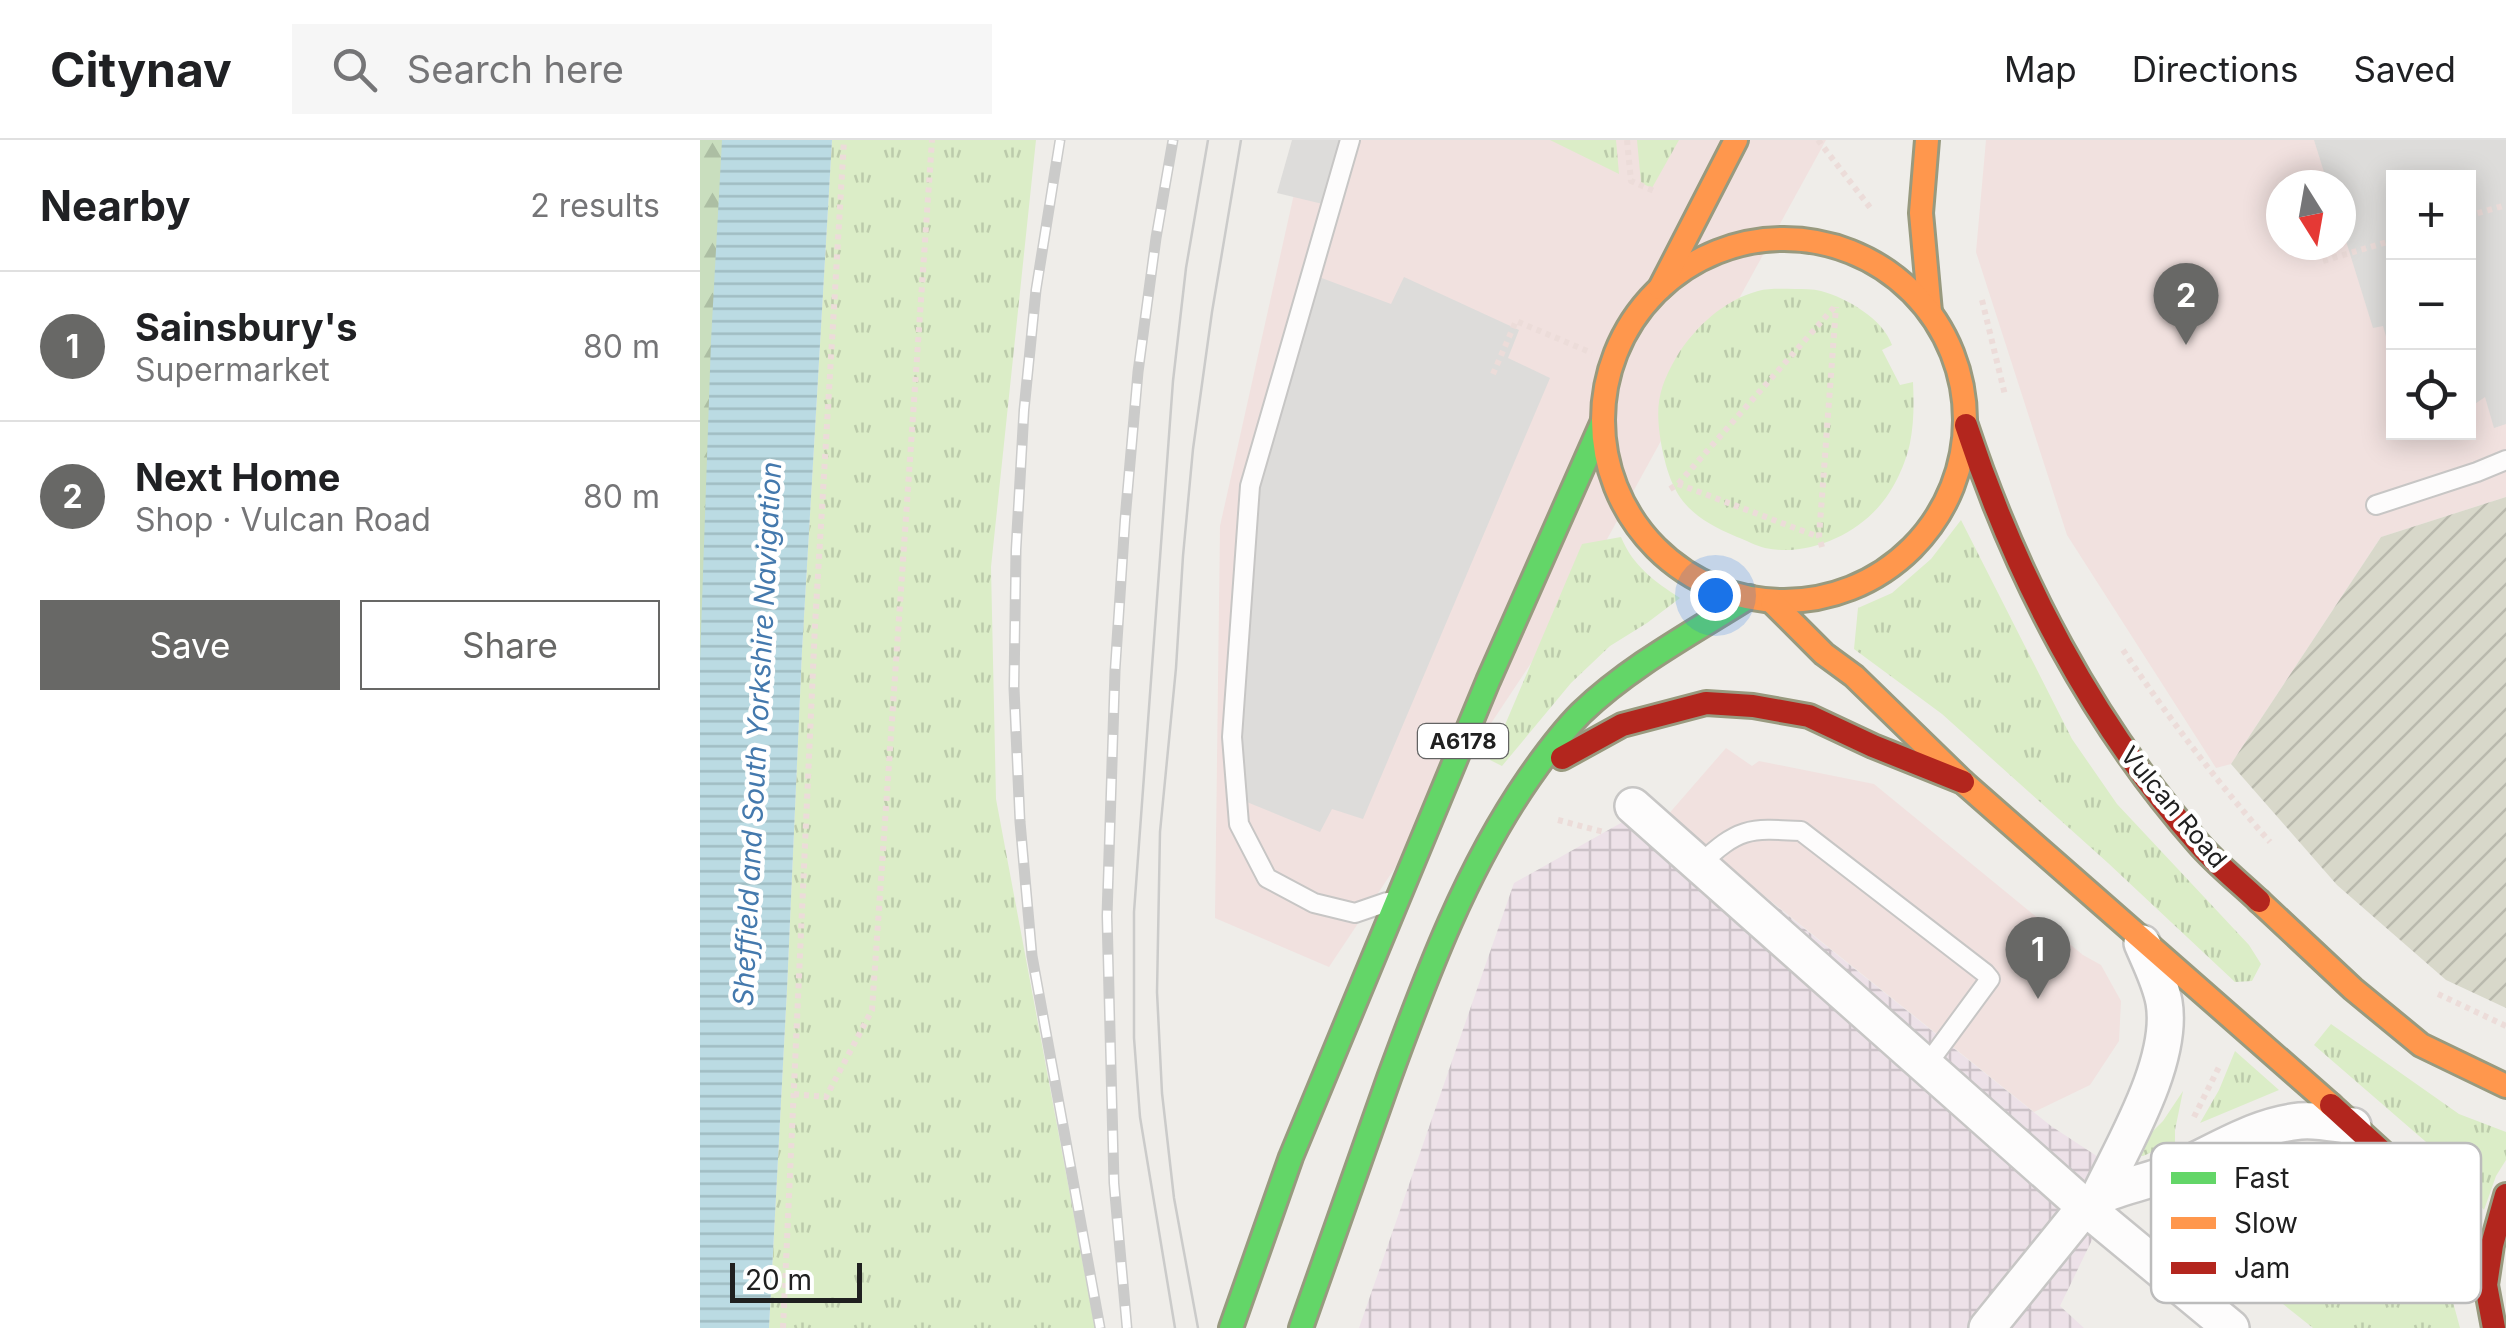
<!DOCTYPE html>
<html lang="en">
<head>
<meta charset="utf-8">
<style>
	body { margin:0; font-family:Inter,sans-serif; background:#f6f6f6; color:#202124 }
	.controls { position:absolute; right:30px; top:30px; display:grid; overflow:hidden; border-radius:0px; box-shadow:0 5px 25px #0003 }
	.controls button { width:90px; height:90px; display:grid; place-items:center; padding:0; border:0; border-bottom:2px solid #e0e0e0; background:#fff; color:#202124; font:50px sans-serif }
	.compass { position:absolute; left:1566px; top:30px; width:90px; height:90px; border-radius:50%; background:#fff; box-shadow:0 5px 25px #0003; rotate:169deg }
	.scale { position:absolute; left:30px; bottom:25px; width:132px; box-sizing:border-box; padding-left:10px; border:5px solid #202020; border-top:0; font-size:28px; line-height:35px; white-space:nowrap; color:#202020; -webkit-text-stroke:8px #fff; paint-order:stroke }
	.you { position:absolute; left:1015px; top:455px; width:35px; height:35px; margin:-25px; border:8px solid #fff; border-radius:50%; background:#1a73e8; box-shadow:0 0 0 15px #1a73e833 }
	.badge { display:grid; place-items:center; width:65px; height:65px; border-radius:50%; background:#686866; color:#fff; font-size:32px; font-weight:700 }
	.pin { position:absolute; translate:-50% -82px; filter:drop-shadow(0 2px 5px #0008) }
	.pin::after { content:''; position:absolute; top:52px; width:35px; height:30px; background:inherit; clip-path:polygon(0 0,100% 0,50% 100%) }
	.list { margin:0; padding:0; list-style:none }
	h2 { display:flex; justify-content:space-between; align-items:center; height:130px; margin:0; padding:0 40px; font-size:42px }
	h2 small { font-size:32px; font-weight:400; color:#757577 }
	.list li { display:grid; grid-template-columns:65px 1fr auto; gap:30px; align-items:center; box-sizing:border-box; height:150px; padding:0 40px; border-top:2px solid #e0e0e0 }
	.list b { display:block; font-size:38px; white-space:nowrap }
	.list p { margin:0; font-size:32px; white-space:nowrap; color:#757577 }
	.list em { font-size:32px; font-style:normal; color:#757577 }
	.actions { display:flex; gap:20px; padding:30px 40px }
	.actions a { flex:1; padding:22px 0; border:2px solid #686866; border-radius:0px; text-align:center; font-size:35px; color:#686866 }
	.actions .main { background:#686866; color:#fff }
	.icon { flex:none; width:55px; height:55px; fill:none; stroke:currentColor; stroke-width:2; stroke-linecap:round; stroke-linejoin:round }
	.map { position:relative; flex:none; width:1806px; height:1188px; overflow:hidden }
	header { display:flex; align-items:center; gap:60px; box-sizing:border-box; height:140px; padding:0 50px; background:#fff; border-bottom:2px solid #e0e0e0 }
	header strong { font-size:48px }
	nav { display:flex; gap:55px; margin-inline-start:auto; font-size:35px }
	.search { width:700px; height:90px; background:#f6f6f6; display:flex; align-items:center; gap:25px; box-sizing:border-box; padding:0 35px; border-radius:0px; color:#757577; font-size:38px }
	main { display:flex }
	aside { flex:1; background:#fff }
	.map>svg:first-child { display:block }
</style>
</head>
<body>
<header>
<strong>Citynav</strong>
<div class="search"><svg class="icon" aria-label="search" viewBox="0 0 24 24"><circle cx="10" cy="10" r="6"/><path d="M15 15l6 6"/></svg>Search here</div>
<nav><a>Map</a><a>Directions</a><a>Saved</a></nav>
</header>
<main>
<aside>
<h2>Nearby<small>2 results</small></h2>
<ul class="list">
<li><span class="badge">1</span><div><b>Sainsbury's</b><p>Supermarket</p></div><em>80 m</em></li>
<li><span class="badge">2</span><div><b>Next Home</b><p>Shop · Vulcan Road</p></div><em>80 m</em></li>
</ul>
<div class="actions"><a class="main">Save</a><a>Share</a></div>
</aside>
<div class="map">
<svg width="1806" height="1188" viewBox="0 0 1806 1188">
	<defs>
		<pattern id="industrial-grid" width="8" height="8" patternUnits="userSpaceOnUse" patternTransform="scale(2.5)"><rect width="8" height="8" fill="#ede1e8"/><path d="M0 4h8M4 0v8" fill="none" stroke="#cbc1c7"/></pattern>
		<pattern id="construction-furrows" width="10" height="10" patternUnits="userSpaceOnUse" patternTransform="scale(2.5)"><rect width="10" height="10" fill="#d8d8ca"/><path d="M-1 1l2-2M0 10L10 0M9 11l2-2" fill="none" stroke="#b9b9ad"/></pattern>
		<pattern id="grass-tufts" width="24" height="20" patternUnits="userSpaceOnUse" patternTransform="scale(2.5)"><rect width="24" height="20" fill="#dbedc7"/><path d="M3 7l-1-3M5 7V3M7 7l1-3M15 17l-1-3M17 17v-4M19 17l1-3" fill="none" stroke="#bccbab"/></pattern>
		<pattern id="forest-firs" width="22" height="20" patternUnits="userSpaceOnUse" patternTransform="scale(2.5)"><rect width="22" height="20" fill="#c9debe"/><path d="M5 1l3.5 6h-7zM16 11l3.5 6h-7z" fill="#acbea3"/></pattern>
		<pattern id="water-rules" width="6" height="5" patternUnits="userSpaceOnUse" patternTransform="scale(2.5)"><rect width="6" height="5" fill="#bbdbe3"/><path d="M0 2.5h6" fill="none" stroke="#a0bcc2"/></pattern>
	</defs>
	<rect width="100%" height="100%" fill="#efede9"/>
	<g fill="#f1e1df" fill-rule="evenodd">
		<path d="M606 0H1126L877 454 629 827 515 778 520 386Z"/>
		<path d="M1286 0H1806V357L1681 397 1531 624 1516 628 1367 395 1276 112ZM1694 38H1768V292H1694ZM1581 45H1641V105H1581Z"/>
		<path d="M1026 608 1052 626 1059 621 1174 644 1383 815 1401 825 1421 861 1419 901 1390 945 1334 972 966 677Z"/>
	</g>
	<path fill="url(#industrial-grid)" d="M951 666 1351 986 1424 1034 1360 1166 1384 1188H659L814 743Z"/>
	<g fill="#dddcda">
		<path d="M592 0H650L631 66 577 53Z"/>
		<path d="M1614 0H1806V284L1794 288 1785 257 1769 268 1768 38H1694L1693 221 1683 186 1673 188 1641 85V45H1628Z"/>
		<path d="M611 134 691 164 704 137 819 190 808 218 850 238 663 679 632 669 620 692 537 658 550 346Z"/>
	</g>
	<path fill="url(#construction-furrows)" d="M1806 357V868L1746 840 1637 745 1531 624 1681 397Z"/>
	<g fill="url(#grass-tufts)">
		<path d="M132 0H336L291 427 296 659 395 1188H69L87 849 102 511Z"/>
		<path d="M850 0H916L919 34Z"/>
		<path d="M937 0H979L952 48 941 43Z"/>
		<path d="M1095 149C1103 149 1113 149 1121 151 1147 158 1183 179 1192 205L1182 210 1200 245 1213 242C1214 263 1214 283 1210 303 1206 323 1194 349 1181 364 1155 396 1106 417 1065 408 1056 406 1046 400 1037 397 987 376 971 357 961 303 955 266 958 249 977 216 995 187 1024 160 1058 151 1069 148 1083 149 1095 149Z"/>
		<path d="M1261 380 1372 599 1417 664 1549 805 1561 824 1552 841 1535 842 1408 723 1242 574 1154 509 1158 468 1192 453 1231 419Z"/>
		<path d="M921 397C933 426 954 441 980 458L947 483 910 506 871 543 802 626 790 620 882 404Z"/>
		<path d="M1631 884 1759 974 1806 992V1020L1796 1036 1784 1070 1733 1008 1614 905Z"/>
		<path d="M1535 911 1579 950 1500 983 1519 950Z"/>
		<path d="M1483 951 1475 990V1002L1443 1016H1439L1438 1006 1463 981Z"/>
		<path d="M1619 1010 1653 1022 1692 1062 1725 1105 1750 1151 1760 1188H1613L1475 1078 1570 1014Z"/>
	</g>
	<path fill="url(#forest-firs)" d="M0 0H25L0 579Z"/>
	<path fill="url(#water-rules)" d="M22 0H132L102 511 87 849 69 1188H0V521L11 201Z"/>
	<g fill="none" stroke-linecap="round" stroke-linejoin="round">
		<g stroke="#c7c6c5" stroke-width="22">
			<g id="lane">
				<path d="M650 0 550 346 532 597 539 684 567 738 614 763 655 773 687 762"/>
				<path d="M1676 365 1777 332 1806 320"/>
				<path d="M999 725C1039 688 1047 688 1101 691L1285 833 1290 839 1226 926"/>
			</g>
		</g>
		<g stroke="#c7c6c5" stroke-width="40">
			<g id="street">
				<path d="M933 666 1385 1067 1531 1188"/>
				<path d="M1400 1054C1425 1002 1474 920 1464 862 1460 841 1450 822 1442 803"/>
				<path d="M1287 1188 1385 1067C1409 1047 1435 1046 1463 1035 1508 1018 1550 986 1600 981 1617 979 1636 984 1653 986"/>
			</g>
		</g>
		<g stroke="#989a7f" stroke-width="28">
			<g id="fast">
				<path d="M531 1188 591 1017 788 541 903 281"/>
				<path d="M601 1188C631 1105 659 1021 689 938 727 834 766 729 829 638 845 615 862 592 881 573 930 526 992 493 1049 457"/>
			</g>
		</g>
		<g stroke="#989a7f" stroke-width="28">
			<g id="slow">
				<path d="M1227 0 1221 73 1230 172"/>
				<circle cx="1084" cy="280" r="181"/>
				<path d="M960 148 1036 0"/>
				<path d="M1072 462 1124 514 1154 536 1263 642 1631 965"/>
				<path d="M1559 761 1653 849 1721 905 1806 946"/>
			</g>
		</g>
		<g stroke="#989a7f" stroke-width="28">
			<g id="jam">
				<path d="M1266 285C1316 437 1392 583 1498 703 1516 724 1539 742 1559 761"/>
				<path d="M862 618 922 585 1006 563 1053 566 1109 576 1173 606 1263 642"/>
				<path d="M1631 965 1712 1039 1741 1075 1786 1145"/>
				<path d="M1794 1188 1786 1145 1792 1105 1806 1055"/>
			</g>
		</g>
		<g stroke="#ecdcd9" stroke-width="6" stroke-dasharray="5 5" stroke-linecap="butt">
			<path d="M927 0 931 41 956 52"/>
			<path d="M1118 0 1172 70"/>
			<path d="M1768 76 1806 65"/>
			<path d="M1623 121 1694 100"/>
			<path d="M1282 160 1305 255"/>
			<path d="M793 234 816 181 892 213"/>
			<path d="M978 344 1119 397"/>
			<path d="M970 349 978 344 1136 165"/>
			<path d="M1122 407 1119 397 1136 167"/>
			<path d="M1423 510C1468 577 1516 641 1570 702"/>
			<path d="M858 680 904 692"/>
			<path d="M1738 854 1806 886"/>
			<path d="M94 954 126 957 172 870 232 0"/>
			<path d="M1494 977 1520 925"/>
			<path d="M83 1188 115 485 144 0"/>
		</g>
		<use href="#lane" stroke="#fdfcfc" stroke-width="18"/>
		<use href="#street" stroke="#fdfcfc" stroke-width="35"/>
		<use href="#fast" stroke="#63d668" stroke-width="22"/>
		<use href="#slow" stroke="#ff974d" stroke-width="22"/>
		<use href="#jam" stroke="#b3261e" stroke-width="22"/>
		<g stroke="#cbcbca" stroke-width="2.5">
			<path d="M475 1188 440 977 434 898V772L473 241 486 128 508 0"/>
			<path d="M498 1188 474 1058 462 953 457 852 460 692 476 528 483 416 493 309 512 172 541 0"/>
		</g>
		<g stroke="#cbcbca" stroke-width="11">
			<g id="rail">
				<path d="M360 0 336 150 324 270 316 410 314 548 320 682 332 816 400 1188"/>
				<path d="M427 1188 414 1043 407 776 415 531 425 380 438 232 456 98 473 0"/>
			</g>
		</g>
		<use href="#rail" stroke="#fff" stroke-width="8" stroke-dasharray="22" stroke-linecap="butt"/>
	</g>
	<g text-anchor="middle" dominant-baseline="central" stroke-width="9" stroke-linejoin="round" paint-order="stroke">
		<rect fill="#fff" stroke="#636363" stroke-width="2.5" x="718" y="584" width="90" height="34" rx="8"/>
		<g font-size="22" font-weight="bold" fill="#202020">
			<text x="763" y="601">A6178</text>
		</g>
		<g font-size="25" fill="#202020" stroke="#fff">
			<text transform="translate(1474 667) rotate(50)">Vulcan Road</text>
		</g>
		<g font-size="28" font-style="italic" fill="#4479ad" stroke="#fff">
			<text transform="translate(57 594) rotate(-87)">Sheffield and South Yorkshire Navigation</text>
		</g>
	</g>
	<rect x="1451" y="1003" width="330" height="160" rx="15" fill="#fff" stroke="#bcbcbc" stroke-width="2.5"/>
	<rect x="1471" y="1032" width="45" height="12" fill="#63d668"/>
	<rect x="1471" y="1077" width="45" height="12" fill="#ff974d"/>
	<rect x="1471" y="1122" width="45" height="12" fill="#b3261e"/>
	<g font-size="28" fill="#202020">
		<text x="1534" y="1048">Fast</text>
		<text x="1534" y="1093">Slow</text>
		<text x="1534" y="1138">Jam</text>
	</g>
</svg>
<div class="controls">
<button>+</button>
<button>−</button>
<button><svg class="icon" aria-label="locate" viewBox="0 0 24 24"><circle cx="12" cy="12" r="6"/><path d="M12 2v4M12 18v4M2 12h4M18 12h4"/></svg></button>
</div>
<svg class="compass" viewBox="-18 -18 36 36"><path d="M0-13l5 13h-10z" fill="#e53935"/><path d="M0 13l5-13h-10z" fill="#757577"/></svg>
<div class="scale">20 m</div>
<div class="you"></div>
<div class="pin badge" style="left:1338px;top:859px">1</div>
<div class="pin badge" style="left:1486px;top:205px">2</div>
</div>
</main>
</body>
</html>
